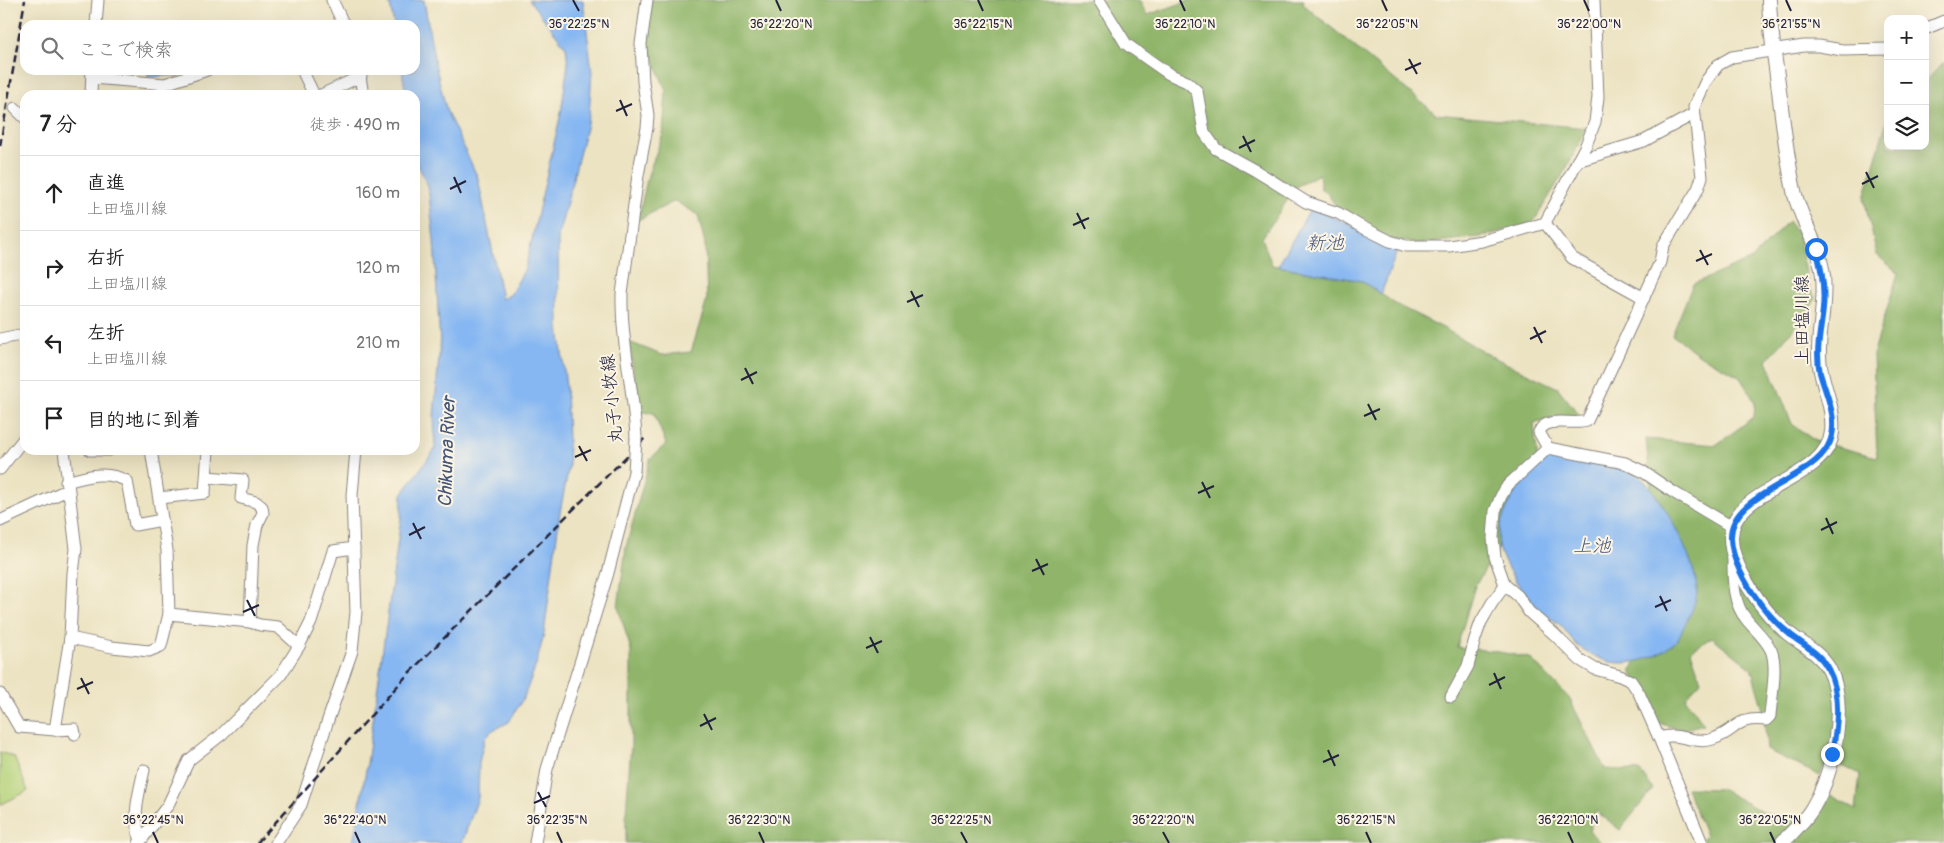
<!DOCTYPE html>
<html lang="ja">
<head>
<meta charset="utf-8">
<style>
	body { margin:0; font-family:Pangolin,"Klee One",sans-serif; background:#f2f2f2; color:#222 }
	.controls { position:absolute; right:15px; top:15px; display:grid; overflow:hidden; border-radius:10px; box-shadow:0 5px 20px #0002 }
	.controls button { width:45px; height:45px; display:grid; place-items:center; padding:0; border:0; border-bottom:1px solid #e0e0e0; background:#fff; color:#222; font:25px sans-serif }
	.stop { position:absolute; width:15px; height:15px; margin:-11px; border:4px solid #1a73e8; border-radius:50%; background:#fff }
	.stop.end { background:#1a73e8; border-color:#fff; box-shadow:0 1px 5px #0008 }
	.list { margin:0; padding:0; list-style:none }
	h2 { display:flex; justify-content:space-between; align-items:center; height:65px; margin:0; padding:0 20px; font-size:21px }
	h2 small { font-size:16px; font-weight:400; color:#767676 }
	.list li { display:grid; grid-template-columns:32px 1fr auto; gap:15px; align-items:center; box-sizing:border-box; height:75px; padding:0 20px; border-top:1px solid #e0e0e0 }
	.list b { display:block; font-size:19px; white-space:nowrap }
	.list p { margin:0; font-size:16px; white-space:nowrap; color:#767676 }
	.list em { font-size:16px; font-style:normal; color:#767676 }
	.icon { flex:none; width:28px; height:28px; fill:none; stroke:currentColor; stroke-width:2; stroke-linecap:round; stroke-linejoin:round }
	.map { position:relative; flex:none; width:1944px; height:843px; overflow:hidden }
	.search { position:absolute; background:#fff; box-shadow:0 5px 20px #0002; left:20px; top:20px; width:400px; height:55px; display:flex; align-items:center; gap:12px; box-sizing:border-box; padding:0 18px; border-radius:15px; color:#767676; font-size:19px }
	.panel { position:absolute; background:#fff; box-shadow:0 5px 20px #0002; left:20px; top:90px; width:400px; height:365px; border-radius:15px }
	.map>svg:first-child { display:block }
</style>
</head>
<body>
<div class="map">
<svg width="1944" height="843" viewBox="0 0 1944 843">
	<rect width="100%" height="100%" fill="#fcf5e5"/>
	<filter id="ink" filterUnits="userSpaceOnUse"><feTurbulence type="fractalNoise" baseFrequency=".02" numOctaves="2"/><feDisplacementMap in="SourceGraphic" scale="10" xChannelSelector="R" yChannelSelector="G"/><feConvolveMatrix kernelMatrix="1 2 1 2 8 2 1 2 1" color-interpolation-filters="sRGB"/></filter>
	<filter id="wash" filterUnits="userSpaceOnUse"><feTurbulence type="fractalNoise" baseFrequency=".0096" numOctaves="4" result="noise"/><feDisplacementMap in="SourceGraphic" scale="20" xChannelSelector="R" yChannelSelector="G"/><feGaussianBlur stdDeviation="1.12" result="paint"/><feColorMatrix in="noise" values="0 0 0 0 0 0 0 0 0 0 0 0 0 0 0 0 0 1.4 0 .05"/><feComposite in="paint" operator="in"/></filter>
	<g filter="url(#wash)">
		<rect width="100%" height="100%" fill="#ece3c2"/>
		<path fill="#b5d37b" stroke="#6c7a5b" d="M0 752 14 757 28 791 0 805Z"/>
		<g fill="#90b56b" stroke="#596c53">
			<path d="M644 0H1139L1147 15 1191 0H1304L1303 4 1436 114 1587 128 1566 169 1533 223 1480 237 1420 244 1390 239 1339 211 1327 193 1321 189 1319 174 1296 187 1262 238 1272 265 1362 281 1397 305 1443 328 1493 357 1558 388 1581 417 1549 418 1534 423 1538 464 1518 488 1508 506 1499 533V547L1475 586 1457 647 1494 651 1530 658 1569 698 1605 769 1640 771 1653 789 1620 830 1596 811 1589 831 1601 843H626V813L631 745V650L618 607 626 547 650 459 666 444 654 413 640 412 629 342 662 355 691 352 707 300 705 245 698 215 675 201 638 220 648 175 663 134 666 91 645 37Z"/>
			<path d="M1944 62V843H1697L1706 836 1686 788 1721 789 1766 814 1813 820 1824 791 1856 810 1860 774 1827 759 1820 776 1767 750 1764 713 1751 668 1712 637 1691 651 1701 681 1685 698 1704 724 1681 730 1656 722 1631 671 1636 661 1660 653 1696 579 1684 548 1662 504 1651 488 1646 439 1716 445 1754 417 1755 402 1739 376 1701 356 1672 335 1693 284 1752 259 1788 221 1798 234 1809 287 1816 299 1796 326 1767 360 1792 424 1815 441 1877 457 1873 355 1898 273 1877 255 1864 198 1888 117V146H1925V82Z"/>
		</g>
		<g fill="#86b7f2" stroke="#546c96">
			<path d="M389 0H424L435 64 447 112 478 178 502 299 510 295 525 269 561 113 568 64 566 47 529 0H583L592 71 589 116 558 237 559 327 566 387 569 466 560 512 544 634 536 665 524 697 509 722 493 730 485 738 479 762 478 798 462 843H353L367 764 401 518 402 494 435 449 434 416 440 345 434 241 428 186 415 159V95H406L402 70H415V25H394Z"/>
			<path d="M148 70H177V75L148 77Z"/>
			<path d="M1311 207 1399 246 1381 294 1362 281 1278 266Z"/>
			<path d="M1552 455C1574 459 1613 462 1633 472 1657 484 1699 565 1697 592 1696 605 1688 619 1682 630 1680 635 1678 640 1674 643 1659 657 1631 666 1611 662 1600 660 1586 652 1577 645 1570 638 1565 628 1557 622 1553 619 1548 617 1544 614 1529 601 1502 566 1499 546 1496 529 1505 511 1513 496 1523 480 1536 466 1552 455Z"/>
		</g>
	</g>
	<g filter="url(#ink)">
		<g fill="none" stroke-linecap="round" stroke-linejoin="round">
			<g stroke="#87827e" stroke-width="13">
				<g id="minor">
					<path d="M332 0 344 25"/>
					<path d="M1099 0 1126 44 1169 74 1187 82 1197 91 1204 132 1216 149 1256 171 1306 202 1338 213 1360 226 1390 241 1406 246H1449L1482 241 1545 223 1586 145 1595 122 1598 97 1594 0"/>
					<path d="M96 25 98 0"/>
					<path d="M1925 29 1944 21"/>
					<path d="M302 70 314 95"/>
					<path d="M359 70 363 95"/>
					<path d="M92 78 165 84 207 70"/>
					<path d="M91 95 92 70"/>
					<path d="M321 95 361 76"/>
					<path d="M15 108 25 118"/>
					<path d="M1577 161 1644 141 1694 114"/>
					<path d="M1545 223 1572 258 1644 298"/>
					<path d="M0 339 25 334"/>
					<path d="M636 438C634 390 621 343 622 294L638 175 647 128 648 115 643 82 641 44 647 0"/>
					<path d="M1548 448 1539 432C1546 415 1573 426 1587 421L1660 262 1663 246 1698 189 1702 177 1694 107 1706 81 1718 65 1732 57 1804 46H1819L1842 50 1888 49"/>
					<path d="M1548 448 1508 485 1501 496 1495 511 1493 538 1495 557 1505 585 1518 596 1529 612 1554 634 1580 660 1595 669 1620 676 1631 681 1639 693 1659 738 1702 843"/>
					<path d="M1548 448 1625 463 1642 471 1673 492 1732 527"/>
					<path d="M90 450H109"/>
					<path d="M151 450 167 550 169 614"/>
					<path d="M0 469 25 437"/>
					<path d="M207 477 243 480 241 498 256 502 262 507 263 513 257 525 253 545 250 622"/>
					<path d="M66 482C88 476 106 470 127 481L135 525 162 520"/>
					<path d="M159 498 205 493 208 450"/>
					<path d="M0 521 67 490"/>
					<path d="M70 638 112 647 149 651 161 646 169 614 250 622 260 625 278 627 299 646"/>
					<path d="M0 694 19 727 55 730 74 729 75 734"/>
					<path d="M1451 697 1468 666 1475 639 1481 622 1492 603 1505 585"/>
					<path d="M55 730 70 638 73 573 76 549 64 450"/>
					<path d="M1659 738C1663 737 1667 736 1671 736 1685 736 1699 744 1713 739 1739 730 1733 717 1766 720L1770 716C1771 699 1778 666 1771 650 1765 638 1755 630 1747 620 1732 603 1733 577 1733 557"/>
					<path d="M141 840C131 818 139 793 144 770"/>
					<path d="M139 843 168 805 189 760 221 735 280 676 299 646 311 622 333 551 354 548"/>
					<path d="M276 843 301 805 327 723 352 651 356 612 352 495 356 450"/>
					<path d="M535 843 547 769 608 573 634 472"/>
				</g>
			</g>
			<g stroke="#87827e" stroke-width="16">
				<path id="major" d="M1769 0C1770 30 1775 60 1779 90 1783 125 1787 161 1795 195 1802 222 1820 247 1823 276 1826 303 1818 330 1819 357 1820 383 1835 406 1832 432 1827 482 1730 487 1731 538 1731 569 1766 615 1789 634 1803 645 1820 653 1829 669 1848 705 1833 774 1813 807 1806 820 1792 832 1782 843"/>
			</g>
			<use href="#minor" stroke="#fff" stroke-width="11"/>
			<use href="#major" stroke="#fff" stroke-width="14"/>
			<g stroke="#22223b" stroke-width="2.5" stroke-dasharray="8 4" stroke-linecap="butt">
				<path d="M0 146 25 0"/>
				<path d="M257 843 409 673 647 436"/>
			</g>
			<g stroke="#87827e" stroke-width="13" stroke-linecap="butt">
				<path id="minor-bridge" d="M634 472 636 438"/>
			</g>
			<use href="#minor-bridge" stroke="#fff" stroke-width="11"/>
		</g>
	</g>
	<g fill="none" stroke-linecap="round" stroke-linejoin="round" filter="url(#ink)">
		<path stroke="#1a73e8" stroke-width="6" d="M1816 249C1822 269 1825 288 1823 309 1821 330 1815 351 1820 373 1826 395 1841 423 1828 446 1810 481 1728 494 1731 539 1733 573 1766 616 1792 636 1805 646 1821 654 1828 669 1842 695 1837 727 1832 754"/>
	</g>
	<path fill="none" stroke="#22223b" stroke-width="2" d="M573 0 579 11M776 0 781 11M978 0 983 11M1180 0 1185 11M1382 0 1387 11M1584 0 1589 11M1786 0 1791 11M1409 59 1417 74M1405 70 1421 63M620 100 627 116M616 111 632 104M1243 136 1251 152M1239 148 1255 140M1866 172 1874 188M454 177 461 193M1862 184 1878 176M450 189 466 181M1077 213 1085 229M1073 225 1089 218M1700 250 1708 265M1696 261 1712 254M911 291 919 307M907 302 923 295M1534 327 1542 343M1530 339 1546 331M745 368 753 384M741 380 757 372M1368 404 1376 420M1364 416 1380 409M579 446 587 461M575 457 591 450M1202 482 1210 498M1198 493 1214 486M1826 518 1833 534M413 523 421 539M1821 530 1837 522M409 535 425 527M1036 559 1044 575M1032 571 1048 564M1660 596 1667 611M247 600 255 616M1655 607 1671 600M243 612 259 605M870 637 878 653M866 648 882 641M1494 673 1501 689M81 678 89 694M1489 685 1505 677M77 689 93 682M704 714 712 730M700 726 716 718M1328 750 1335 766M1323 762 1339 755M538 792 546 807M534 803 550 796M153 832 158 843M355 832 360 843M557 832 562 843M759 832 764 843M961 832 967 843M1163 832 1169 843M1366 832 1371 843M1568 832 1573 843M1770 832 1775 843"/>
	<g text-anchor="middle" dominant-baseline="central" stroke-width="4" stroke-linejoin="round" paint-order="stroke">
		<g font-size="18" fill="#22223b" stroke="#fcf5e5">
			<text transform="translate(1802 320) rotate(-90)">上田塩川線</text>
			<text transform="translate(612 399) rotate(-96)">丸子小牧線</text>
		</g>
		<g font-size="19" font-style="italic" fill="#45567b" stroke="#fcf5e5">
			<text x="1325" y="243">新池</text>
			<text transform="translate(447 452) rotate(-88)">Chikuma River</text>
			<text x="1592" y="546">上池</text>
		</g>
	</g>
	<g font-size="12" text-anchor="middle" fill="#22223b" stroke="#fcf5e5" stroke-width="4" stroke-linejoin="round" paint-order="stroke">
		<text x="579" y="28">36°22'25"N</text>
		<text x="781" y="28">36°22'20"N</text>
		<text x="983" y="28">36°22'15"N</text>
		<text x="1185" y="28">36°22'10"N</text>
		<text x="1387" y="28">36°22'05"N</text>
		<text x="1589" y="28">36°22'00"N</text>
		<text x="1791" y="28">36°21'55"N</text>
		<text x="153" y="824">36°22'45"N</text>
		<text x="355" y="824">36°22'40"N</text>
		<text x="557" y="824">36°22'35"N</text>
		<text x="759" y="824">36°22'30"N</text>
		<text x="961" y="824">36°22'25"N</text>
		<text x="1163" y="824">36°22'20"N</text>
		<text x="1366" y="824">36°22'15"N</text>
		<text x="1568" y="824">36°22'10"N</text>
		<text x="1770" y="824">36°22'05"N</text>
	</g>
</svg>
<div class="controls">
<button>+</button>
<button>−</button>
<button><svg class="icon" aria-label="layers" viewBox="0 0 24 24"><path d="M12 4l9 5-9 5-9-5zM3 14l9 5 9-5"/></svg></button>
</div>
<div class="stop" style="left:1816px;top:249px"></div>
<div class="stop end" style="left:1832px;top:754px"></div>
<div class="search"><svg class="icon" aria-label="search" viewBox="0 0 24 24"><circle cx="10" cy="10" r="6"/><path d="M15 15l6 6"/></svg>ここで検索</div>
<section class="panel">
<h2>7 分<small>徒歩 · 490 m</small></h2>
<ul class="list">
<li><svg class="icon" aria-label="ahead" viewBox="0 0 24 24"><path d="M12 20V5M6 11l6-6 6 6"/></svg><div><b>直進</b><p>上田塩川線</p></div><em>160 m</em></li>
<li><svg class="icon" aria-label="right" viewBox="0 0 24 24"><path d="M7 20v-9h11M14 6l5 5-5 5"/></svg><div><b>右折</b><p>上田塩川線</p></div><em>120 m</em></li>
<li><svg class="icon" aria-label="left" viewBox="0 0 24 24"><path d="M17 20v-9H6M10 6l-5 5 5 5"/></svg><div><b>左折</b><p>上田塩川線</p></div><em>210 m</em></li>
<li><svg class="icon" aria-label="arrive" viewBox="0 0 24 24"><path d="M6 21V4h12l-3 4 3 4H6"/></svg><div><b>目的地に到着</b></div></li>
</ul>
</section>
</div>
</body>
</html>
